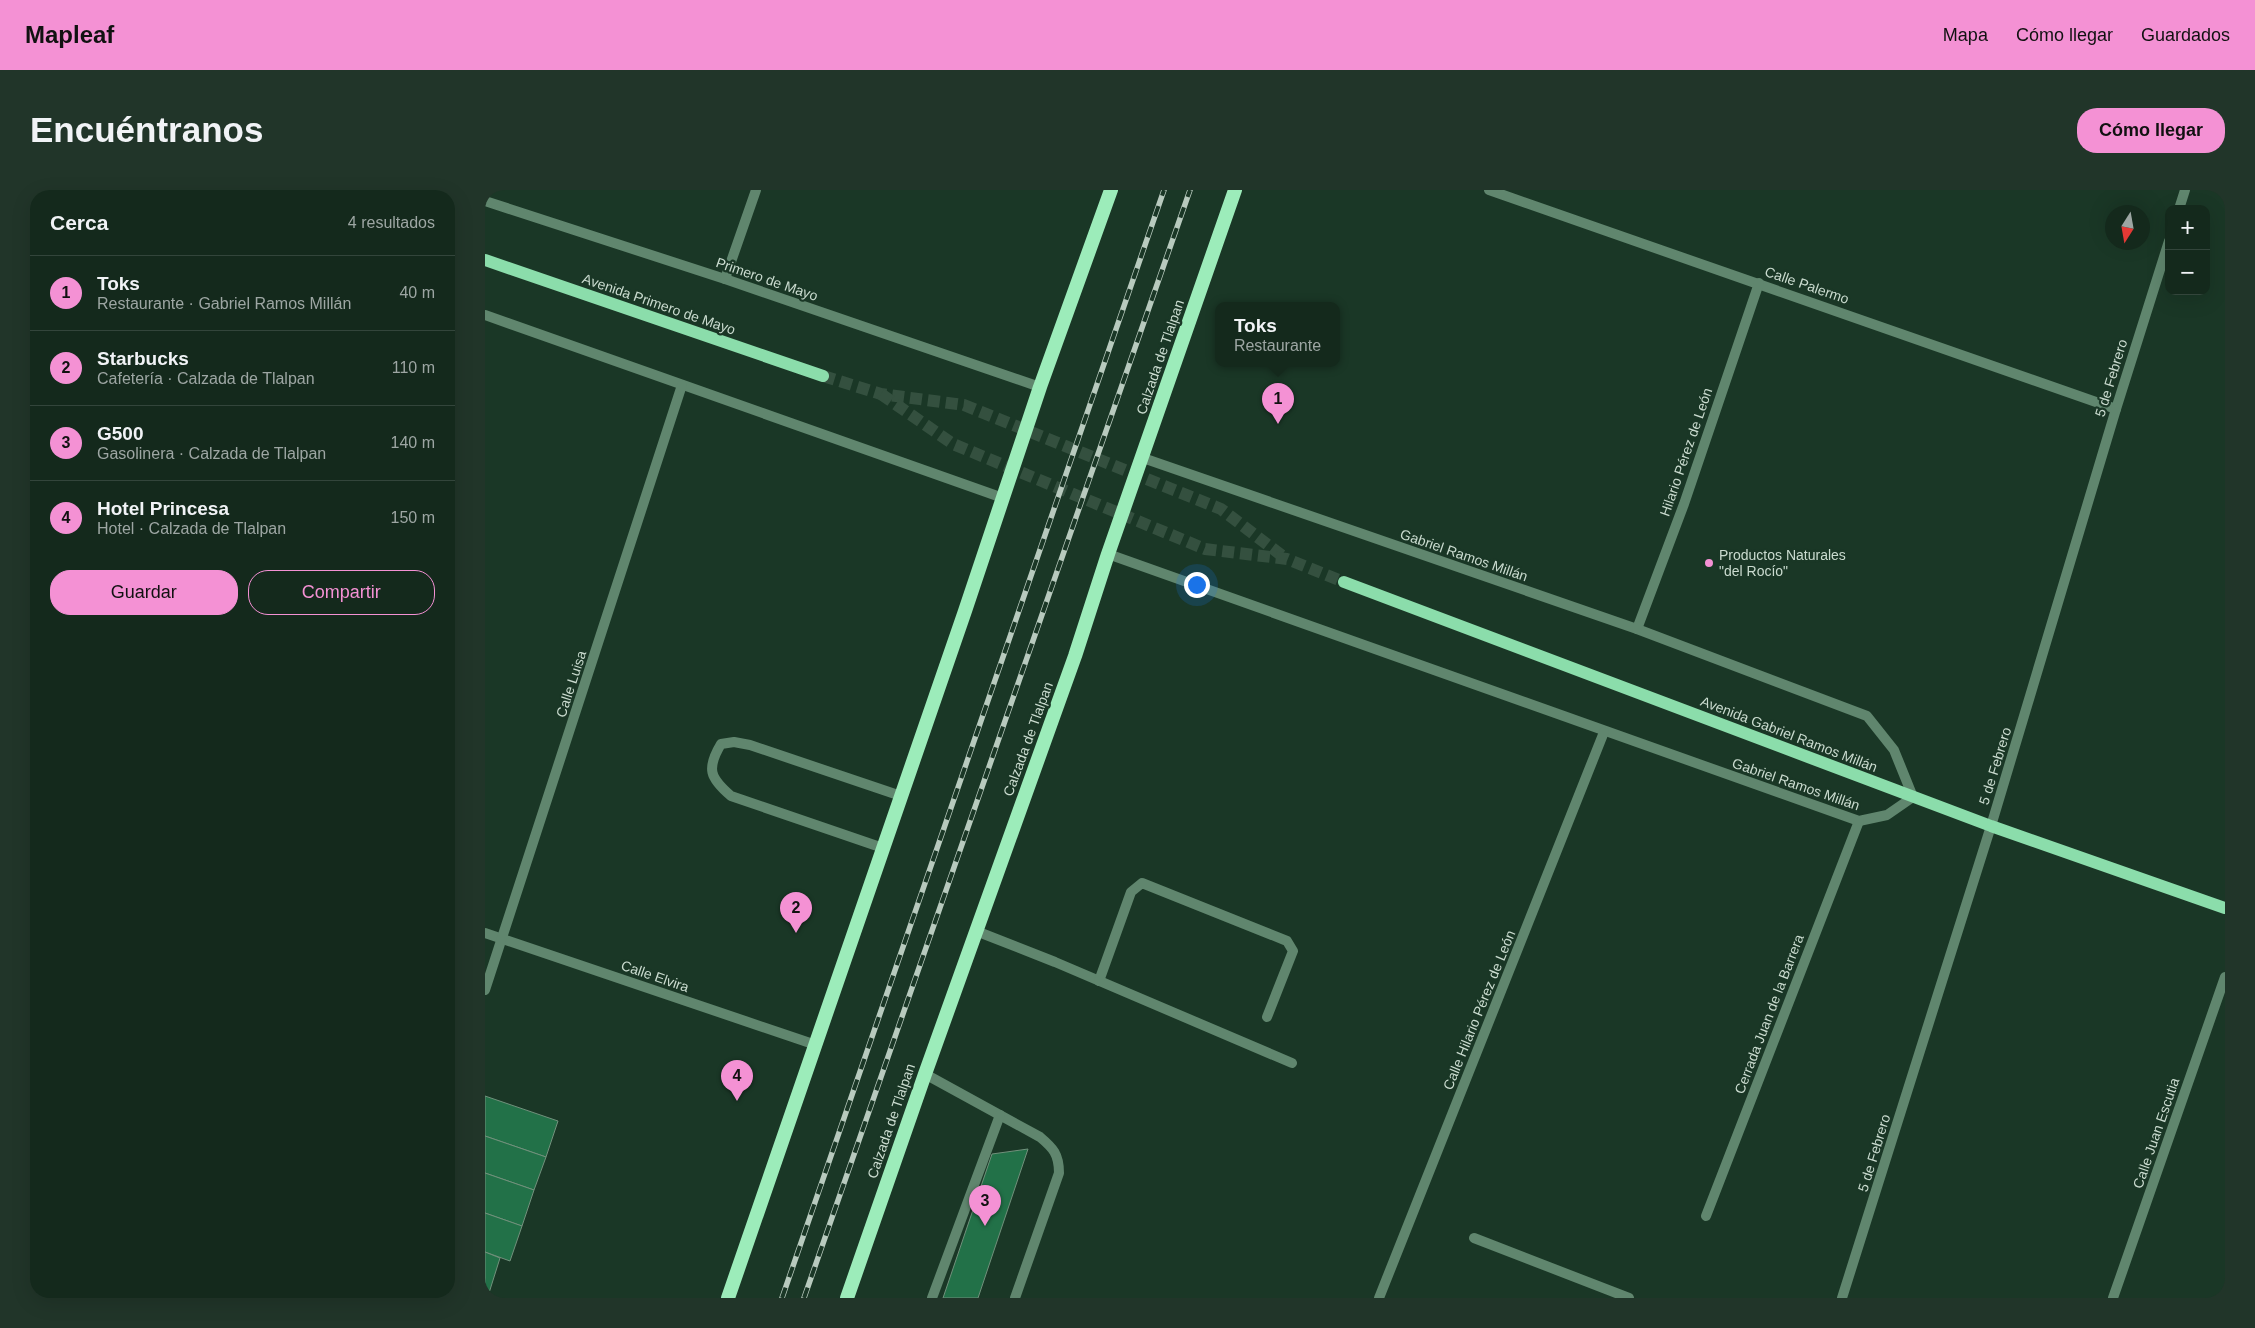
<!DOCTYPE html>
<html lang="es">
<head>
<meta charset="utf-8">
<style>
	body { margin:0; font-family:Helvetica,sans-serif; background:#213529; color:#f1f3f6 }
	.controls { position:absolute; right:15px; top:15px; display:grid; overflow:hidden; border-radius:10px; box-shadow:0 5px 20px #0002 }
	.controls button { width:45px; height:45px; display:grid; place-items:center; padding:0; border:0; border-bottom:1px solid #33453b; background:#14291c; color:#f1f3f6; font:25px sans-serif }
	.compass { position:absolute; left:1620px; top:15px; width:45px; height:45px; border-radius:50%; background:#14291c; box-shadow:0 5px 20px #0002; rotate:191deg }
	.you { position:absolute; left:711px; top:394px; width:18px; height:18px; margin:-12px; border:4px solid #fff; border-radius:50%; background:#1a73e8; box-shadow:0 0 0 8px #1a73e833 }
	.badge { display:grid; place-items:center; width:32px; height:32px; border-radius:50%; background:#f491d4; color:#111; font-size:16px; font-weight:700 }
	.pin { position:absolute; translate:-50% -41px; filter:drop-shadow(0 1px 2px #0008) }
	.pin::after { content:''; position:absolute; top:26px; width:18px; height:15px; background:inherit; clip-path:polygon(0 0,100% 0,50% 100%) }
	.popup { position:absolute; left:730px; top:112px; width:125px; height:65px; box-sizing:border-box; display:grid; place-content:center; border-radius:10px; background:#14291c; filter:drop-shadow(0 1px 4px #0005); font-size:16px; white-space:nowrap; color:#9da6a3 }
	.popup b { font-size:19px; color:#f1f3f6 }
	.popup::after { content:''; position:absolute; left:50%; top:100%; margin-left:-10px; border:10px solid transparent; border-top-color:#14291c }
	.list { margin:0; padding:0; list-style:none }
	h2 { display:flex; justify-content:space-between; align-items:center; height:65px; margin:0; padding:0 20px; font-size:21px }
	h2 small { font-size:16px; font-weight:400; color:#9da6a3 }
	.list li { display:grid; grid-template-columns:32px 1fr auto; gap:15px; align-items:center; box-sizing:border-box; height:75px; padding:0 20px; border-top:1px solid #33453b }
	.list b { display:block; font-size:19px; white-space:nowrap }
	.list p { margin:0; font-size:16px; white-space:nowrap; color:#9da6a3 }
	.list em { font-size:16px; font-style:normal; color:#9da6a3 }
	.actions { display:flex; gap:10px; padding:15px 20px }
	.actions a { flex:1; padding:11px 0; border:1px solid #f491d4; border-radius:20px; text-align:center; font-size:18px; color:#f491d4 }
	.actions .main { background:#f491d4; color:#111 }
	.map { position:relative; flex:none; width:1740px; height:1108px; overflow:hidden; border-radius:20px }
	header { display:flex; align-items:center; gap:30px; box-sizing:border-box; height:70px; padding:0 25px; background:#f491d4; color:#111 }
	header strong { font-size:24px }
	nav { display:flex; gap:28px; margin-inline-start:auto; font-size:18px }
	.intro { display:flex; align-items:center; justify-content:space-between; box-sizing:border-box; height:120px; padding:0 30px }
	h1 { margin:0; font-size:35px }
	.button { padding:12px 22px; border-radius:20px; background:#f491d4; color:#111; font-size:18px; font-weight:700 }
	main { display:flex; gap:30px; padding:0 30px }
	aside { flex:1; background:#14291c; border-radius:20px; box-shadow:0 5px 20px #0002 }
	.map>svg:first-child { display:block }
</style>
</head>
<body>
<header>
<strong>Mapleaf</strong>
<nav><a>Mapa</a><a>Cómo llegar</a><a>Guardados</a></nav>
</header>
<div class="intro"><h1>Encuéntranos</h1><a class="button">Cómo llegar</a></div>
<main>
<aside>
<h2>Cerca<small>4 resultados</small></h2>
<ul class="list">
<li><span class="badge">1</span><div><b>Toks</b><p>Restaurante · Gabriel Ramos Millán</p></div><em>40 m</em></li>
<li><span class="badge">2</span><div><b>Starbucks</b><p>Cafetería · Calzada de Tlalpan</p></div><em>110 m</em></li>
<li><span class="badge">3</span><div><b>G500</b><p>Gasolinera · Calzada de Tlalpan</p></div><em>140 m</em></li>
<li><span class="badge">4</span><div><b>Hotel Princesa</b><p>Hotel · Calzada de Tlalpan</p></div><em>150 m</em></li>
</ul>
<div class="actions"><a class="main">Guardar</a><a>Compartir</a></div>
</aside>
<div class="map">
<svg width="1740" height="1108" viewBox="0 0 1740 1108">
	<rect width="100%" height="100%" fill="#1a3726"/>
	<g fill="#227148" stroke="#71917c">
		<path d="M0 906 73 931 61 967 0 946Z"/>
		<path d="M0 946 61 967 49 1000 0 983Z"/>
		<path d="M543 959 493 1108H458L507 964Z"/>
		<path d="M0 983 49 1000 37 1036 0 1023Z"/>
		<path d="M0 1023 37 1036 25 1071 0 1062Z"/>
		<path d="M0 1062 15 1068 4 1103 0 1102Z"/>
	</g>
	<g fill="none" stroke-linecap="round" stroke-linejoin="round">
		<g stroke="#34503f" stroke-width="12" stroke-dasharray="12 6" stroke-linecap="butt">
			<path d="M338 186 396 204 479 215 736 319 800 368"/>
			<path d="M396 204 468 254 720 359 802 369 859 392"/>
		</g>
		<g stroke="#60866e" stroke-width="10">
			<path d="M398 658 246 606C225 588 221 579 236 554L249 552 265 555 416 606"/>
			<path d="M491 741 570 772 807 873"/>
			<path d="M614 791 646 702 657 693 802 751 808 761 782 827"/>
			<path d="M440 884 555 947C568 958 574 964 574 983L530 1108"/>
			<path d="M989 1048 1144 1108"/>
			<path d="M447 1108 515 925"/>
		</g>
		<g stroke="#60866e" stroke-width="10">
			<path d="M1004 0 1631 219"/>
			<path d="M0 11 240 89 555 197"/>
			<path d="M1694 19 1700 0"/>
			<path d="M240 89 271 0"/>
			<path d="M0 125 518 308"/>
			<path d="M623 364 1374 631 1402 625 1428 607 1409 560 1382 526 1152 439 658 268"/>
			<path d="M1152 439 1199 314 1274 93"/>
			<path d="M0 743 331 855"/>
			<path d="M0 800 197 195"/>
			<path d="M1221 1026 1374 631"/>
			<path d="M894 1108 1119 542"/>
			<path d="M1357 1108 1506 636 1631 219 1684 51"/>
			<path d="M1628 1108 1740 787"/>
		</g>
		<g stroke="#8bddab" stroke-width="12">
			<path d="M0 70 338 186"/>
			<path d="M859 392 1506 636 1740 718"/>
		</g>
		<g stroke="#9cecba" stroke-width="14">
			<path d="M243 1108 480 421 555 197 626 0"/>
			<path d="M362 1108 440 884 590 466 623 364 750 0"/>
		</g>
		<g stroke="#b8cabe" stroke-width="5.5">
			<g id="rail">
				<path d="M297 1108 679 0"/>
				<path d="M319 1108 705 0"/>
			</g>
		</g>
		<use href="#rail" stroke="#1a3726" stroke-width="4" stroke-dasharray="11" stroke-linecap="butt"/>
	</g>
	<circle fill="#f491d4" stroke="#1a3726" stroke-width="2" cx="1224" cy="373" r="5"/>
	<g text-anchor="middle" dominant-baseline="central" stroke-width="4.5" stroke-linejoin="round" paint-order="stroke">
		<g font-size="14" fill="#cadbcf" stroke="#1a3726">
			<text transform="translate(282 89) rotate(19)">Primero de Mayo</text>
			<text transform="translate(1322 95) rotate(19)">Calle Palermo</text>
			<text transform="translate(174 114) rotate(19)">Avenida Primero de Mayo</text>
			<text transform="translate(675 167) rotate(-71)">Calzada de Tlalpan</text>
			<text transform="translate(1626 188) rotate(-73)">5 de Febrero</text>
			<text transform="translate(1201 262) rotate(-71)">Hilario Pérez de León</text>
			<text transform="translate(979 365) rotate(19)">Gabriel Ramos Millán</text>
			<text transform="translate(86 494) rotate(-72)">Calle Luisa</text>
			<text transform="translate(1304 544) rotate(21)">Avenida Gabriel Ramos Millán</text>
			<text transform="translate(543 549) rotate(-70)">Calzada de Tlalpan</text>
			<text transform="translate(1510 576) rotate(-73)">5 de Febrero</text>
			<text transform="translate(1311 594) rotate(19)">Gabriel Ramos Millán</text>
			<text transform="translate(170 786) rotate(19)">Calle Elvira</text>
			<text transform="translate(994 820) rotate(-68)">Calle Hilario Pérez de León</text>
			<text transform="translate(1284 824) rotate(-69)">Cerrada Juan de la Barrera</text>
			<text transform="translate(406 931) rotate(-71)">Calzada de Tlalpan</text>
			<text transform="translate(1671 943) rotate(-71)">Calle Juan Escutia</text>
			<text transform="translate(1389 963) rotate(-73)">5 de Febrero</text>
		</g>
		<g font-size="14" fill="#cadbcf" stroke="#1a3726" text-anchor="start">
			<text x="1234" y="365">Productos Naturales<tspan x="1234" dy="16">"del Rocío"</tspan></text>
		</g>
	</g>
</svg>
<div class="controls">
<button>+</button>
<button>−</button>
</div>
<svg class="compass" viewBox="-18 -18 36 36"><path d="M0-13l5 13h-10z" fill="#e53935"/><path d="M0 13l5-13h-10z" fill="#9da6a3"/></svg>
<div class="you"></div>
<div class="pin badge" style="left:793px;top:234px">1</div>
<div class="popup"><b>Toks</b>Restaurante</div>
<div class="pin badge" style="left:311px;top:743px">2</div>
<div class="pin badge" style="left:500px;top:1036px">3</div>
<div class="pin badge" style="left:252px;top:911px">4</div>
</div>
</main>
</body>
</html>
